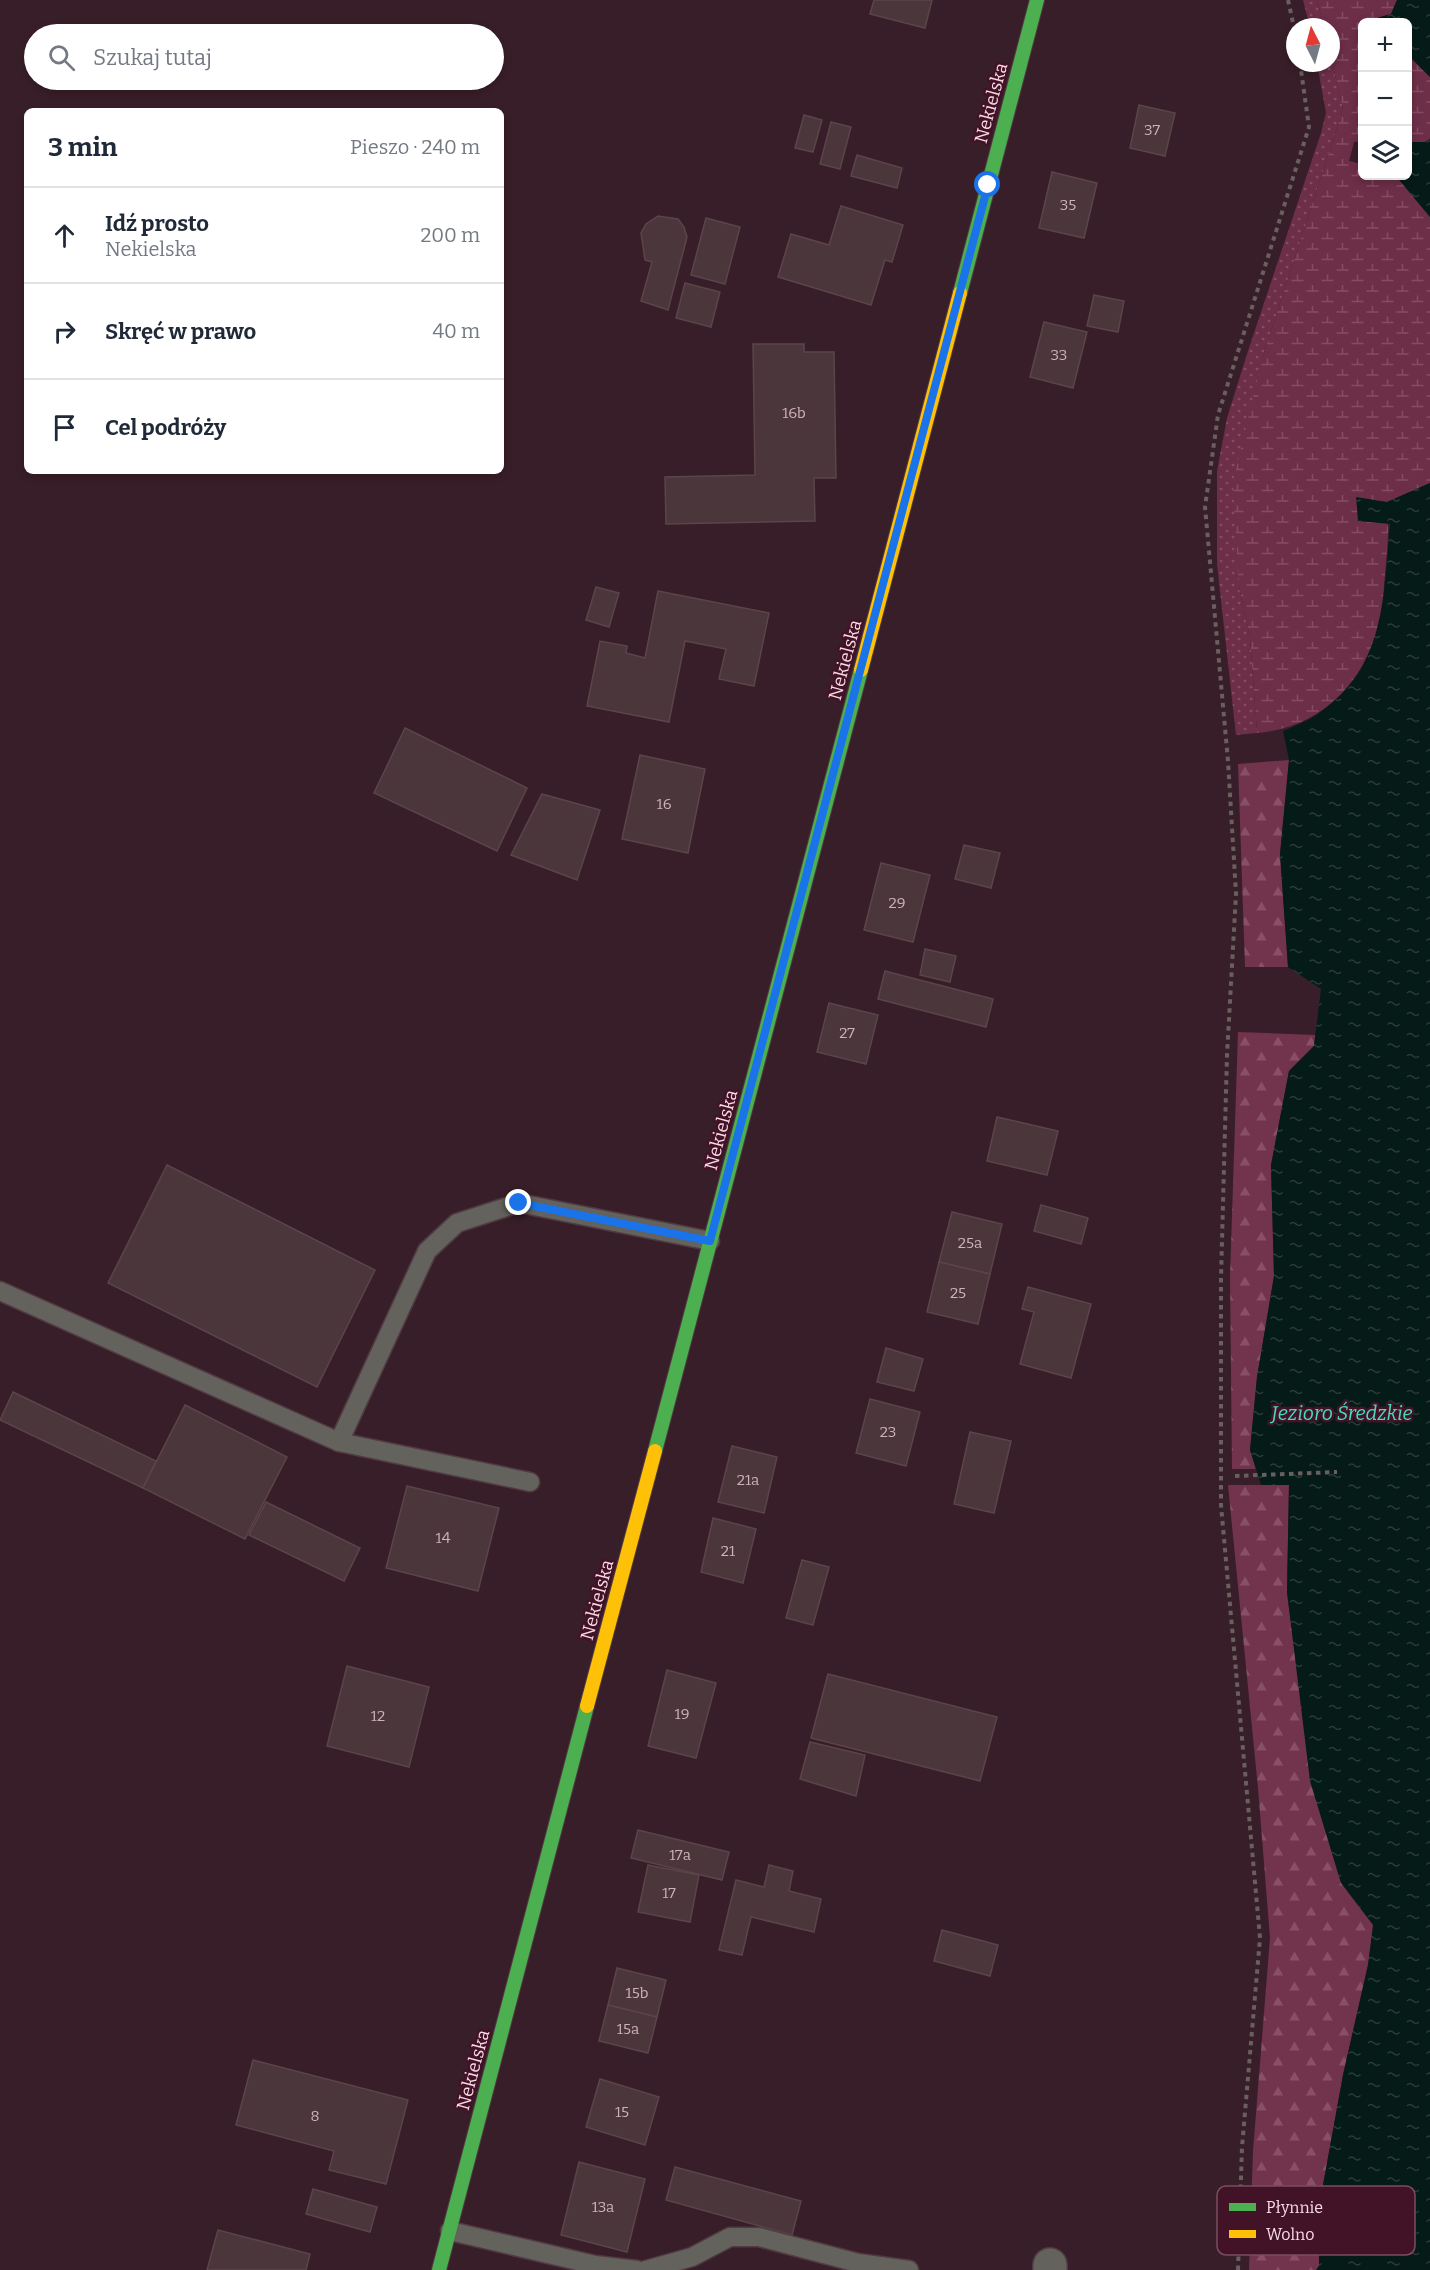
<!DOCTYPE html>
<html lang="pl">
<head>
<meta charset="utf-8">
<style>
	body { margin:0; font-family:Bitter,serif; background:#f6f6f7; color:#1f2937 }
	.controls { position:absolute; right:18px; top:18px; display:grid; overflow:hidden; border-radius:9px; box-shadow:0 3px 9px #0003 }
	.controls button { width:54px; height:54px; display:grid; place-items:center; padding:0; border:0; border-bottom:2px solid #e0e1e3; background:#fff; color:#1f2937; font:30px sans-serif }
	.compass { position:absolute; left:1286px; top:18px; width:54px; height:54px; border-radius:50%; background:#fff; box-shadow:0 3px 9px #0003; rotate:354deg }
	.stop { position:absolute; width:18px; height:18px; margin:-14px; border:4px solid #1a73e8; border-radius:50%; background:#fff }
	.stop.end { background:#1a73e8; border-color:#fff; box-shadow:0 2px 6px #0008 }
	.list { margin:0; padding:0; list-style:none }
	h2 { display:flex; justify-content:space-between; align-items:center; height:78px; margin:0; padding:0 24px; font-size:26px }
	h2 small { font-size:20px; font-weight:400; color:#747a83 }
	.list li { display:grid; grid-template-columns:39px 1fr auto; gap:18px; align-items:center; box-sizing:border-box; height:96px; padding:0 24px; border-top:2px solid #e0e1e3 }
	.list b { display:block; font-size:22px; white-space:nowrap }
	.list p { margin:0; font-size:20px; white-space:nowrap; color:#747a83 }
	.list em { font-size:20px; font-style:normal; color:#747a83 }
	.icon { flex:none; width:33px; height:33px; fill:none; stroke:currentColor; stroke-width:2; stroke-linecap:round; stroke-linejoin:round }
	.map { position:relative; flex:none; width:1430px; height:2270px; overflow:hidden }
	.search { position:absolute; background:#fff; box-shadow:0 3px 9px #0003; left:24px; top:24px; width:480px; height:66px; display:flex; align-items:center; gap:15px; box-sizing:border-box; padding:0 21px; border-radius:33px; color:#747a83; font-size:22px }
	.panel { position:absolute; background:#fff; box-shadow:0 3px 9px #0003; left:24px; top:108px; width:480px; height:366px; border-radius:9px }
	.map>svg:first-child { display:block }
</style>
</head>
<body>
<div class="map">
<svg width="1430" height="2270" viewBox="0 0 1430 2270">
	<defs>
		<pattern id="grass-dots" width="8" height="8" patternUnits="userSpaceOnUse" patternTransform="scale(1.5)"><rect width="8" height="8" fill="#6d2e48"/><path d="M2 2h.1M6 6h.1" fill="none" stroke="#834c62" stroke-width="1.8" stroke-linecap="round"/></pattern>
		<pattern id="forest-firs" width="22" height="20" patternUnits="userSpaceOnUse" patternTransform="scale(1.5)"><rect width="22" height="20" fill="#72334c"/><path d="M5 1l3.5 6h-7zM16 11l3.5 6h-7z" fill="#875066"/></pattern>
		<pattern id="wetland-marsh" width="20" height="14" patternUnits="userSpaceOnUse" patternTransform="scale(1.5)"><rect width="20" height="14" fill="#6d2e48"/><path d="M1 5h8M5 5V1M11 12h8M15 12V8" fill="none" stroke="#834c62"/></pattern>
		<pattern id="water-ripples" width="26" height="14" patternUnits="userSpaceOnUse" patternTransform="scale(1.5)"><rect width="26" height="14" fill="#051b17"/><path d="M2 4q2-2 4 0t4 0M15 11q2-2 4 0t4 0" fill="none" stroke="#2a3c39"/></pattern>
	</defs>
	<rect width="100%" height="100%" fill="#381e28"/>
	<g fill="url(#grass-dots)">
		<path d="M1303 0H1317L1324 27H1310Z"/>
		<path d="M1331 58 1343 109 1262 359 1239 587 1250 637 1257 733 1236 735 1217 564V471L1227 418 1247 354 1321 133 1326 113 1317 63H1331Z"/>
	</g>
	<g fill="url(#forest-firs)">
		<path d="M1289 760 1280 854 1288 967H1245L1238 764Z"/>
		<path d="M1238 1032 1315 1035 1314 1046 1289 1071 1271 1165 1274 1276 1257 1377 1250 1450 1256 1469H1232L1230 1277Z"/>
		<path d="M1228 1485H1289L1287 1592 1298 1678 1330 1846 1341 1882 1374 1924 1368 1965 1343 2075 1319 2207V2266L1316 2270H1249L1253 2151 1270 1938 1258 1788Z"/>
	</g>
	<g fill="url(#wetland-marsh)">
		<path d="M1317 0H1397L1391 14 1370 20V22H1362V141L1354 142 1349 161 1362 164V176H1396L1430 217V483L1387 502C1390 527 1387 550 1385 575 1383 591 1384 610 1379 626 1364 685 1319 728 1257 733L1250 637 1239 587 1233 482 1262 359 1343 109 1331 58V27H1324Z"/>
		<path d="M1408 55 1430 77V139L1425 142H1408Z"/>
	</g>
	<g fill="url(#water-ripples)">
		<path d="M1397 0H1430V77L1408 55V22H1370V20L1391 14Z"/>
		<path d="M1430 139V217L1396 176H1408V142H1425Z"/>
		<path d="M1430 483V2270H1316L1319 2266V2207L1343 2075 1368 1965 1373 1925 1341 1883 1310 1781 1287 1592 1289 1485H1261L1250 1450 1257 1377 1274 1276 1271 1165 1289 1071 1314 1046 1321 989 1288 967 1280 854 1289 760 1283 731C1294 726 1306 722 1316 715 1386 668 1383 600 1390 524L1358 521 1356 497 1387 502Z"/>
	</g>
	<g fill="#4b363b" stroke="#5b454a" stroke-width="1.5">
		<path d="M874 0H932L925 28 870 14Z"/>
		<path d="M1139 105 1175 113 1165 156 1130 148Z"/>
		<path d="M804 115 822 120 813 152 795 148Z"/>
		<path d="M831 122 851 127 840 169 820 164Z"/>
		<path d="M857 155 902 168 897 188 851 176Z"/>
		<path d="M1052 172 1097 183 1084 238 1039 228Z"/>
		<path d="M841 206 903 225 892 262 885 260 871 305 778 277 791 234 829 245Z"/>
		<path d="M658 216 678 219 684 227 687 237 668 310 641 301 652 262 645 260 641 233 646 224Z"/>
		<path d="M706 218 740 227 725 284 691 275Z"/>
		<path d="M685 283 720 292 711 327 676 318Z"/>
		<path d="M1094 295 1124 301 1118 332 1087 326Z"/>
		<path d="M1044 322 1087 332 1073 388 1030 377Z"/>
		<path d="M753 344H804V352H834L836 478H814L815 521 666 524 665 477 755 475Z"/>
		<path d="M596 587 619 593 609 627 586 620Z"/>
		<path d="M658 591 769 613 754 686 719 679 726 649 685 641 669 722 587 706 600 641 627 646 626 653 645 658Z"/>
		<path d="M405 728 527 788 497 851 374 793Z"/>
		<path d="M640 755 705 769 688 853 622 839Z"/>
		<path d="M542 794 600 810 577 880 511 855Z"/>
		<path d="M964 845 1000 853 991 888 955 879Z"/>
		<path d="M881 863 930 875 913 942 864 930Z"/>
		<path d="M925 949 956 956 950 982 920 975Z"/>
		<path d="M885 971 993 999 986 1027 878 999Z"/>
		<path d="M829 1003 878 1015 866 1064 817 1052Z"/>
		<path d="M997 1117 1058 1131 1047 1175 987 1161Z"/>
		<path d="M167 1165 375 1270 317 1387 108 1283Z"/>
		<path d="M1041 1205 1088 1218 1081 1244 1034 1231Z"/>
		<path d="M952 1212 1002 1224 990 1274 939 1262Z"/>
		<path d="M939 1262 990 1274 978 1324 927 1312Z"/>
		<path d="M1028 1287 1091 1304 1071 1378 1020 1364 1034 1312 1022 1309Z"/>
		<path d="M886 1348 923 1359 914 1391 877 1382Z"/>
		<path d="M13 1392 156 1461 143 1488 0 1420Z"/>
		<path d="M870 1399 920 1412 906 1466 856 1453Z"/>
		<path d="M185 1405 287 1457 245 1539 143 1488Z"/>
		<path d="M970 1432 1011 1441 994 1513 954 1504Z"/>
		<path d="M732 1446 777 1457 764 1513 718 1502Z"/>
		<path d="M407 1486 499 1508 478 1591 386 1568Z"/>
		<path d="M266 1502 360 1548 344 1581 249 1535Z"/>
		<path d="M713 1518 756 1529 743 1583 701 1572Z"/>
		<path d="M802 1560 829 1567 813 1625 786 1618Z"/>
		<path d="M347 1666 429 1687 409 1767 327 1746Z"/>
		<path d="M667 1670 716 1683 696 1758 648 1746Z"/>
		<path d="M828 1674 997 1717 980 1781 811 1738Z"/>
		<path d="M810 1742 865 1755 856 1796 800 1779Z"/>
		<path d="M638 1830 729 1852 722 1880 631 1858Z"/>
		<path d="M648 1865 699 1875 690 1922 638 1912Z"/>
		<path d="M769 1865 793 1871 789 1891 821 1899 814 1932 751 1917 742 1955 719 1950 736 1880 764 1887Z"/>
		<path d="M942 1930 998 1945 990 1976 934 1961Z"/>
		<path d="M617 1968 666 1980 657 2017 608 2005Z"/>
		<path d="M608 2005 657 2017 648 2053 599 2041Z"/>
		<path d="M253 2060 408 2100 386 2184 329 2170 334 2151 236 2125Z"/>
		<path d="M600 2079 659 2097 645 2145 586 2127Z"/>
		<path d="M579 2162 645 2179 627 2252 561 2235Z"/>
		<path d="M675 2167 801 2201 792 2235 666 2200Z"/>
		<path d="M313 2189 377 2207 370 2232 306 2214Z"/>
		<path d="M218 2230 310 2254 306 2270H207Z"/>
	</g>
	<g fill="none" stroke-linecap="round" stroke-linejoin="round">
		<g stroke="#513a43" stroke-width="21">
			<g id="lane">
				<path d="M0 1291 339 1442"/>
				<path d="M530 1482 339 1442 427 1251 457 1223 519 1203 710 1241"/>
				<path d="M450 2231 595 2265 637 2270"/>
				<path d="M646 2270 692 2257 730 2237H759L858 2263 909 2270"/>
			</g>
		</g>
		<g stroke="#513a43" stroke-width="36">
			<path id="street" d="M1050 2270V2265"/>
		</g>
		<g stroke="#513a43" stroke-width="16">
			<g id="fast">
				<path d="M960 293 1037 0"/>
				<path d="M655 1451 861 670"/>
				<path d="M439 2270 587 1706"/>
			</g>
		</g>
		<g stroke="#513a43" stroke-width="16">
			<g id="slow">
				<path d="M861 670 960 293"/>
				<path d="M587 1706 655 1451"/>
			</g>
		</g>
		<g stroke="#685f5f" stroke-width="4" stroke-dasharray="4.5 4.5" stroke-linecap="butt">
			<path d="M1288 0 1295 32"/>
			<path d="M1235 1476 1337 1472"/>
			<path d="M1238 2270 1242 2147 1260 1938 1221 1505V1278L1227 1055 1236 894 1228 761 1205 507 1218 415 1309 127 1300 63"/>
		</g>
		<use href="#lane" stroke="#64625c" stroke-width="18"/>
		<use href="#street" stroke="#64625c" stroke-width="33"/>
		<use href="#fast" stroke="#4caf50" stroke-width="14"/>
		<use href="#slow" stroke="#ffc107" stroke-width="14"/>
	</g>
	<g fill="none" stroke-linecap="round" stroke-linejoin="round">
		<path stroke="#1a73e8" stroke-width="8" d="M519 1203 710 1241 988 185"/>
	</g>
	<g text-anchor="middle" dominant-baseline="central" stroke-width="5" stroke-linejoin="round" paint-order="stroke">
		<g font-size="15" fill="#cfb2ba">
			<text x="1152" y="130">37</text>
			<text x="1068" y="205">35</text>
			<text x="1059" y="355">33</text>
			<text x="794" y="413">16b</text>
			<text x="664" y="804">16</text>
			<text x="897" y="903">29</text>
			<text x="847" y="1033">27</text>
			<text x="970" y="1243">25a</text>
			<text x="958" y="1293">25</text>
			<text x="888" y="1432">23</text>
			<text x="748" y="1480">21a</text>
			<text x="443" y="1538">14</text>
			<text x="728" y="1551">21</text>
			<text x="682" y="1714">19</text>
			<text x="378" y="1716">12</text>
			<text x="680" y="1855">17a</text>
			<text x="669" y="1893">17</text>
			<text x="637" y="1993">15b</text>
			<text x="628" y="2029">15a</text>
			<text x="622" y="2112">15</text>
			<text x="315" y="2116">8</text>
			<text x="603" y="2207">13a</text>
		</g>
		<g font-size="18" fill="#fbdbe5" stroke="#421327">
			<text transform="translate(991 103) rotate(-75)">Nekielska</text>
			<text transform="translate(845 660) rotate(-75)">Nekielska</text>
			<text transform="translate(721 1130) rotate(-75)">Nekielska</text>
			<text transform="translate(597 1600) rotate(-75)">Nekielska</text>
			<text transform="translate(473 2070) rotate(-75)">Nekielska</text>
		</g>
		<g font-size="20" font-style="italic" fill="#48dbbe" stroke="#421327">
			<text x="1342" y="1413">Jezioro Średzkie</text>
		</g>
	</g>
	<rect x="1217" y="2186" width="198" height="69" rx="9" fill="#421327" stroke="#7a4f60" stroke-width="1.5"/>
	<rect x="1229" y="2203" width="27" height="8" fill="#4caf50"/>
	<rect x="1229" y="2230" width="27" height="8" fill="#ffc107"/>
	<g font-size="16" fill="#fbdbe5">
		<text x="1266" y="2213">Płynnie</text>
		<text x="1266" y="2240">Wolno</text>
	</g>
</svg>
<div class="controls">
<button>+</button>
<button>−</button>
<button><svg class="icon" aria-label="layers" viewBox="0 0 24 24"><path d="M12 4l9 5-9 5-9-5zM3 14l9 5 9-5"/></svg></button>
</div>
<svg class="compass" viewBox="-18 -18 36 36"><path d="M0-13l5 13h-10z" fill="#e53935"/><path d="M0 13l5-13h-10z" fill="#747a83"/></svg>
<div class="stop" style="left:988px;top:185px"></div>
<div class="stop end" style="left:519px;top:1203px"></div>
<div class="search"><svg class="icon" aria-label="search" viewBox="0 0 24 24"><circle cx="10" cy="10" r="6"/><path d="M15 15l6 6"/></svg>Szukaj tutaj</div>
<section class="panel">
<h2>3 min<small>Pieszo · 240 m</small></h2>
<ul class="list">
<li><svg class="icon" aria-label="ahead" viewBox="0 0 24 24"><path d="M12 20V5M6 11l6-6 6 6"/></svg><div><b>Idź prosto</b><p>Nekielska</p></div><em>200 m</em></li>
<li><svg class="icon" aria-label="right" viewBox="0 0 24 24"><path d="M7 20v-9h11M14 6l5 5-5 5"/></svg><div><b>Skręć w prawo</b></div><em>40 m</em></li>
<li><svg class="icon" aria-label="arrive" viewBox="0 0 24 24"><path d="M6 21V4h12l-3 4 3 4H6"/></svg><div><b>Cel podróży</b></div></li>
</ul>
</section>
</div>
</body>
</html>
